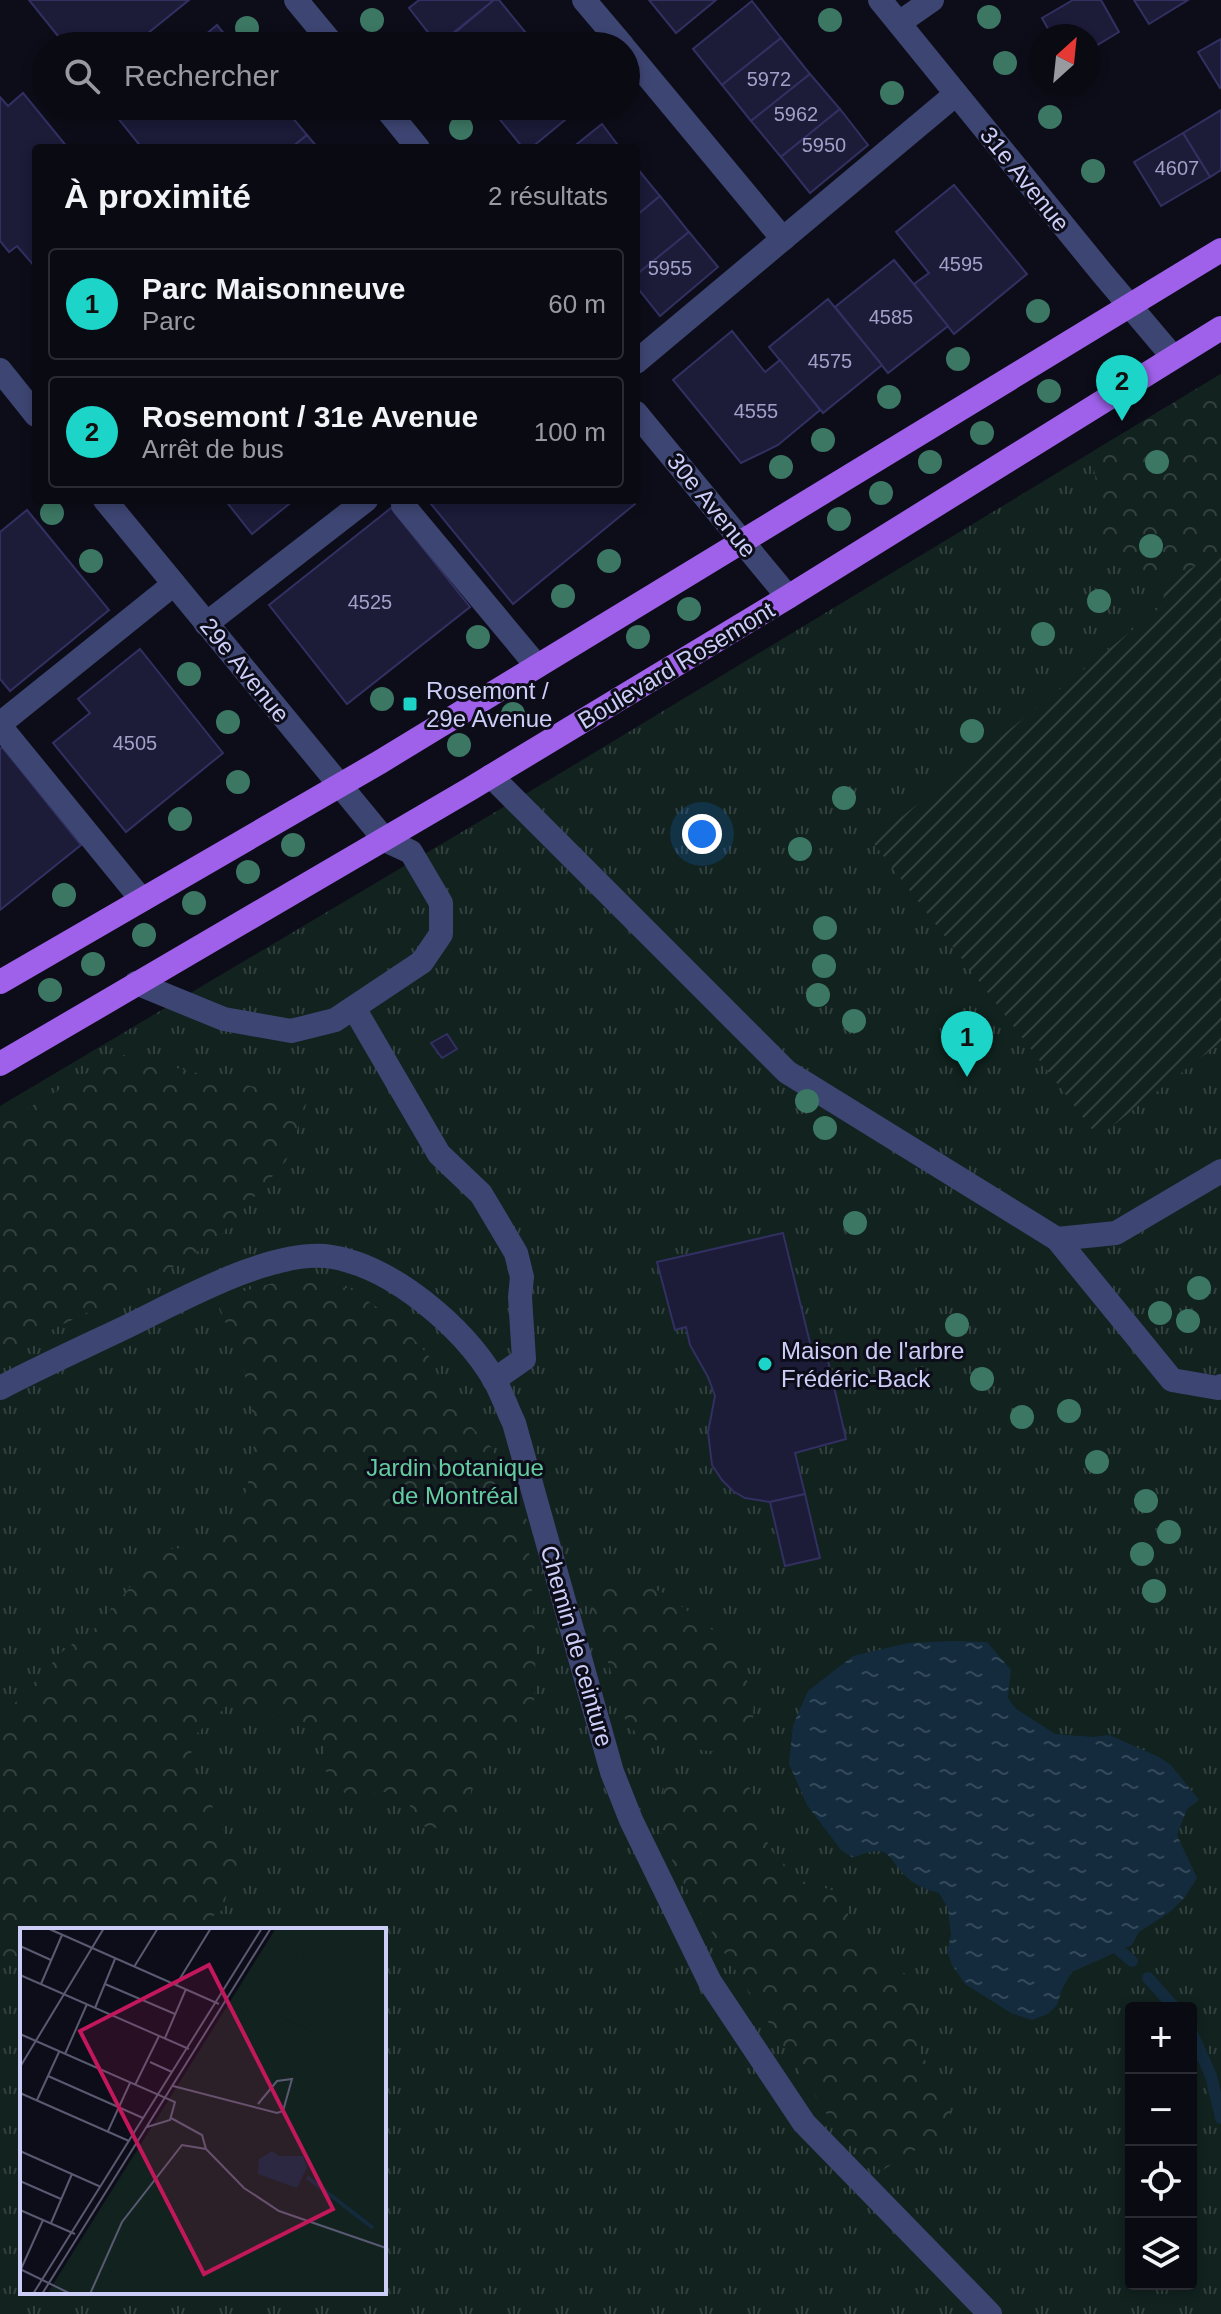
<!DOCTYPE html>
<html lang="fr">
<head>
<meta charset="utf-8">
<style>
	body { margin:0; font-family:Arial,sans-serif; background:#181821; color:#f1f3f6 }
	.controls { position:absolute; right:24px; bottom:24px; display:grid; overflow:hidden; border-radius:8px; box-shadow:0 4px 12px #0003 }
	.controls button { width:72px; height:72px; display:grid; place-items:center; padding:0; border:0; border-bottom:2px solid #2a2b33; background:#0a0a13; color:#f1f3f6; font:40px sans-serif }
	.compass { position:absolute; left:1029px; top:24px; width:72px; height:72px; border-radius:50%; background:#0a0a13; box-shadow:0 4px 12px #0003; rotate:27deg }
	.you { position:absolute; left:702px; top:834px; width:28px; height:28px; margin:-20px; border:6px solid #fff; border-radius:50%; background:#1a73e8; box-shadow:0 0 0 12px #1a73e833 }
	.badge { display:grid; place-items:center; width:52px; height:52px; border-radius:50%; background:#1cd4c7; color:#111; font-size:26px; font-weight:700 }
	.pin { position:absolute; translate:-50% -66px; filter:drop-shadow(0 2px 4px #0008) }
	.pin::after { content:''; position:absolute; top:42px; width:28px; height:24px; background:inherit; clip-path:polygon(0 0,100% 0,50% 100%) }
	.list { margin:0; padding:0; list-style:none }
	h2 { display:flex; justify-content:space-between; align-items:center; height:104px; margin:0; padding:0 32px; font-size:34px }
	h2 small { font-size:26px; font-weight:400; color:#999aa0 }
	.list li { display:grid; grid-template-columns:52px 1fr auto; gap:24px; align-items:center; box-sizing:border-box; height:112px; margin:0 16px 16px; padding:0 16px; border:2px solid #2a2b33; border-radius:8px }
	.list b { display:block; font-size:30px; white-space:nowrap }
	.list p { margin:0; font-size:26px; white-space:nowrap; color:#999aa0 }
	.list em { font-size:26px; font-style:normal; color:#999aa0 }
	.icon { flex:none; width:44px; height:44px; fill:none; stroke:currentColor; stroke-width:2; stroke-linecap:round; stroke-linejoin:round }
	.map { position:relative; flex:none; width:1221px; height:2314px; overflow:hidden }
	.search { position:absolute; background:#0a0a13; box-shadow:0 4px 12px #0003; left:32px; top:32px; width:608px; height:88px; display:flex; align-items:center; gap:20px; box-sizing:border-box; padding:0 28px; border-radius:44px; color:#999aa0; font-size:30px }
	.panel { position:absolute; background:#0a0a13; box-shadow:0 4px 12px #0003; left:32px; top:144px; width:608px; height:360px; border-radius:8px }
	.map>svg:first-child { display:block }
</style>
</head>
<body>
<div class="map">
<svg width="1221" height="2314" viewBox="0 0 1221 2314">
	<defs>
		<pattern id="grass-tufts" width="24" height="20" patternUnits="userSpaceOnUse" patternTransform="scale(2)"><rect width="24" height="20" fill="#11221f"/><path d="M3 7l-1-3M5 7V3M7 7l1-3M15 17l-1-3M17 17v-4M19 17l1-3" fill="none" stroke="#324140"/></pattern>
		<pattern id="forest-crowns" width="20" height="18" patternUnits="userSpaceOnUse" patternTransform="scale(2)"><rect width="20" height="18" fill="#11221f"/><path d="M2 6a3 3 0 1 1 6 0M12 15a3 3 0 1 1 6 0" fill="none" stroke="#324140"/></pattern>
		<pattern id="garden-furrows" width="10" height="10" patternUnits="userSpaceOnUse" patternTransform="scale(2)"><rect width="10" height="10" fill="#11221f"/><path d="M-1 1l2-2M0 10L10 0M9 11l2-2" fill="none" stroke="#324140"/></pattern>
		<pattern id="water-ripples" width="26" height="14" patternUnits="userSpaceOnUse" patternTransform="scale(2)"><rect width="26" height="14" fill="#132b3c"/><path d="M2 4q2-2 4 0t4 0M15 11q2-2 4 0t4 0" fill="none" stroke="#344959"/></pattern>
	</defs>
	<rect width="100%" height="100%" fill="#0d0d19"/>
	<path fill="url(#grass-tufts)" fill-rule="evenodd" d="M1221 374V2314H0V1106L554 777ZM22 1930H384V2292H22ZM1131 2008H1191V2284H1131Z"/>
	<g fill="url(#forest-crowns)">
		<path d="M1221 374V552L1166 582 1106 560 1092 452Z"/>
		<path d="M119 1054 308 1100 286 1161 219 1237 152 1281 0 1355V1125Z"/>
		<path d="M299 1276 350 1289 399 1322 433 1361 445 1399 489 1445 511 1478 527 1521 536 1647 534 1701 511 1738 483 1744 476 1765 468 1807 451 1830 412 1825 410 1805 385 1792 349 1798 323 1768 325 1745 315 1728 230 1703 194 1736 189 1767 205 1791 238 1860 222 1910 193 1930H22V1963L0 1967V1719L65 1649 98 1626 161 1549 188 1548 220 1541 238 1522 252 1467 255 1428 244 1371 220 1308 229 1295Z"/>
		<path d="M599 1578 631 1579 666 1594 709 1628 737 1644 741 1666 754 1698 752 1738 721 1753 642 1741 625 1719 587 1593Z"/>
		<path d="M691 1777 728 1780 750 1788 758 1822 771 1850 799 1880 848 1895V1923L880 1967 908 1974 915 1999 921 2055 952 2096 948 2130 881 2171 837 2130 718 1943 675 1868 657 1821 664 1787Z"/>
	</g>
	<path fill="url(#garden-furrows)" d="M1221 552V1042L1098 1137 872 841 1162 606 1166 582Z"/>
	<path fill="url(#water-ripples)" d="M953 1641 987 1642 1011 1670 1008 1698 1015 1708 1055 1734 1093 1737 1109 1735 1159 1757 1171 1765 1199 1800 1187 1809 1177 1835 1197 1878 1185 1897 1170 1912 1139 1932 1132 1945 1072 1972 1062 1989 1057 2005 1048 2014 1032 2020 1011 2013 965 1984 952 1965 947 1951 951 1936 948 1908 939 1893C928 1890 919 1887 910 1880 886 1860 893 1840 853 1858L841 1850 807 1805 789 1764 793 1725 808 1691 853 1656 908 1643Z"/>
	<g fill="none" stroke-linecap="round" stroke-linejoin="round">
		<g stroke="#132b3c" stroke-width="12">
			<path d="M1120 1951 1132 1961"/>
			<path d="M1148 1978 1175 2008"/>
			<path d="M1191 2031 1211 2076 1221 2118"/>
		</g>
	</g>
	<g fill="#1c1b38" stroke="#313061" stroke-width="2">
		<path d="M29 0H189L132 46H66Z"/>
		<path d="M419 0H494L438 45 409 8Z"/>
		<path d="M494 0H499L526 33 510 46H439Z"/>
		<path d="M649 0H716L676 33Z"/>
		<path d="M1073 0H1101L1119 32 1089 50V36H1052L1042 18Z"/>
		<path d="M1134 0H1188L1149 24Z"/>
		<path d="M752 1 781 38 722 85 693 49Z"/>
		<path d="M217 25 234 46H192Z"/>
		<path d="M526 33 537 46H510Z"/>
		<path d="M781 38 810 74 751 121 722 85Z"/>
		<path d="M1221 39V87L1220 88 1198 52Z"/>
		<path d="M810 74 840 109 781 157 751 121Z"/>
		<path d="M23 93 68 148H36V268L17 246 9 252 0 241V97L8 106Z"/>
		<path d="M118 106H283L307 135 291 148H142L112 111Z"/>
		<path d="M509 106H582L531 148H523L497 116Z"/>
		<path d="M840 109 868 145 810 193 781 157Z"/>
		<path d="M1221 110V170L1210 177 1183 133Z"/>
		<path d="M602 124 620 148H572Z"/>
		<path d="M1183 133 1210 177 1161 206 1134 162Z"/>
		<path d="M307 135 318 148H291Z"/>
		<path d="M636 167 660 196 636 216Z"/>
		<path d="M954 185 1027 274 954 334 914 284 929 273 896 232Z"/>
		<path d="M660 196 689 232 636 275V216Z"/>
		<path d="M689 232 718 267 660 316 636 286V275Z"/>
		<path d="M894 260 948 326 888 373 835 307Z"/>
		<path d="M828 299 882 365 823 413 769 347Z"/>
		<path d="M732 331 765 372 780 360 820 410 778 445 741 463 673 380Z"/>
		<path d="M225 500H294L252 534Z"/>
		<path d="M437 500H632L635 504 513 604 431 504Z"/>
		<path d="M391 508 470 607 347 704 269 605Z"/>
		<path d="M27 510 109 610 10 691 0 679V532Z"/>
		<path d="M140 649 223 753 126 832 53 743 90 713 78 699Z"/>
		<path d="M2 747 81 845 0 910V749Z"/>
		<path d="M447 1034 457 1049 442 1058 431 1043Z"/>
		<path d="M783 1233 812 1351 825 1348 846 1439 795 1453 805 1494 770 1502 745 1498 733 1491 722 1480 712 1465 708 1432 715 1396 708 1377 690 1345 686 1327 675 1330 657 1262Z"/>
		<path d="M805 1494 820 1558 785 1566 770 1502Z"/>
	</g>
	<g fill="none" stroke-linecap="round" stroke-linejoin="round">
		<g stroke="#3d4572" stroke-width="24">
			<path d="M296 0 334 46"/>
			<path d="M584 0 623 46"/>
			<path d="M880 0 1102 273 1173 357"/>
			<path d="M899 23 932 0"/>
			<path d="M626 50 783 239"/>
			<path d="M384 106 418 148"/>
			<path d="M636 362 956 94"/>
			<path d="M0 370 36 415"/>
			<path d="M636 413 788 597"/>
			<path d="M105 500 385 840 411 852 441 903V934L422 962 335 1020 291 1031 224 1019 136 983"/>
			<path d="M403 505 537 666"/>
			<path d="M206 624 366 500"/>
			<path d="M0 724 174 584"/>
			<path d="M0 726 142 900"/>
			<path d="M491 776 787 1072 1057 1239 1172 1380 1218 1388 1221 1386"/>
			<path d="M354 1008 439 1154 481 1194 516 1253 522 1277 520 1297 524 1359 494 1380"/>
			<path d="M1057 1239 1116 1233 1221 1171"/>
			<path d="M0 1388C42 1366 84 1347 126 1327 178 1302 274 1247 332 1257 393 1267 463 1327 494 1379 502 1393 507 1409 514 1423L612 1772 631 1820 710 1982 804 2123 990 2314"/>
		</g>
		<g stroke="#9f61ea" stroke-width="24">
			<path d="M0 982 380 762 1221 250"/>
			<path d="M0 1064 470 789 788 597 1221 328"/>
		</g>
	</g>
	<g fill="#3c7763">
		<circle cx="989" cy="17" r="12"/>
		<circle cx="372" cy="20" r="12"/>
		<circle cx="830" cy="20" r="12"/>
		<circle cx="247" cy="28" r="12"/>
		<circle cx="1005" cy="63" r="12"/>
		<circle cx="892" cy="93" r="12"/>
		<circle cx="1050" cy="117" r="12"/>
		<circle cx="461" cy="128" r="12"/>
		<circle cx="1093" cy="171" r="12"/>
		<circle cx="1038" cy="311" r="12"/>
		<circle cx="958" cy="359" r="12"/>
		<circle cx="1049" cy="391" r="12"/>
		<circle cx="889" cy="397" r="12"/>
		<circle cx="982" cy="433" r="12"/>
		<circle cx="823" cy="440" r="12"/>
		<circle cx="930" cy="462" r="12"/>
		<circle cx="1157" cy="462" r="12"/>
		<circle cx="781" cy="467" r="12"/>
		<circle cx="881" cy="493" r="12"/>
		<circle cx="52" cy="513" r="12"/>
		<circle cx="839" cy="519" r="12"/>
		<circle cx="1151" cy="546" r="12"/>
		<circle cx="91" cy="561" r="12"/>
		<circle cx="609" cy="561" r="12"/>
		<circle cx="563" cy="596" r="12"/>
		<circle cx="1099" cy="601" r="12"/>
		<circle cx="689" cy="609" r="12"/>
		<circle cx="1043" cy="634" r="12"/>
		<circle cx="478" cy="637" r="12"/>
		<circle cx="638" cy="637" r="12"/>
		<circle cx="189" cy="674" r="12"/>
		<circle cx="382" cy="699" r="12"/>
		<circle cx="513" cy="714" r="12"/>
		<circle cx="228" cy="722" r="12"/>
		<circle cx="972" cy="731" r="12"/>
		<circle cx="459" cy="745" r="12"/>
		<circle cx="238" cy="782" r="12"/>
		<circle cx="844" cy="798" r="12"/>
		<circle cx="180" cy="819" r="12"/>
		<circle cx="293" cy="845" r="12"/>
		<circle cx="800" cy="849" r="12"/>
		<circle cx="248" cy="872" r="12"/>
		<circle cx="64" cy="895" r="12"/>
		<circle cx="194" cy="903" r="12"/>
		<circle cx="825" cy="928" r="12"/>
		<circle cx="144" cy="935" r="12"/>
		<circle cx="93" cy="964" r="12"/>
		<circle cx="824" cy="966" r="12"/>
		<circle cx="50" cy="990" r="12"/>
		<circle cx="818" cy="995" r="12"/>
		<circle cx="854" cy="1021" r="12"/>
		<circle cx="807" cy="1101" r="12"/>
		<circle cx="825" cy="1128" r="12"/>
		<circle cx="855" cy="1223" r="12"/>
		<circle cx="1199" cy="1288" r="12"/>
		<circle cx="1160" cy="1313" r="12"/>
		<circle cx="1188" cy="1321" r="12"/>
		<circle cx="957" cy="1325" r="12"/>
		<circle cx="982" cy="1379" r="12"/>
		<circle cx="1069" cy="1411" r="12"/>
		<circle cx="1022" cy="1417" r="12"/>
		<circle cx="1097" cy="1462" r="12"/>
		<circle cx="1146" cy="1501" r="12"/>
		<circle cx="1169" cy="1532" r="12"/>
		<circle cx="1142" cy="1554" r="12"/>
		<circle cx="1154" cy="1591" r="12"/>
	</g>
	<g fill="#1cd4c7" stroke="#0d0d19" stroke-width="3">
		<rect x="402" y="696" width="16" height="16" rx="4"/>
		<circle cx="765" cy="1364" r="8"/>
	</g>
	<g text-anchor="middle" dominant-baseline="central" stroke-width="6" stroke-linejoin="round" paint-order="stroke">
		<g font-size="20" fill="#a0a1c8">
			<text x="769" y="79">5972</text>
			<text x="796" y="114">5962</text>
			<text x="824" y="145">5950</text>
			<text x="1177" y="168">4607</text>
			<text x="961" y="264">4595</text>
			<text x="670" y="268">5955</text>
			<text x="891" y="317">4585</text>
			<text x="830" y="361">4575</text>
			<text x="756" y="411">4555</text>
			<text x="370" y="602">4525</text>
			<text x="135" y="743">4505</text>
		</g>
		<g font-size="24" fill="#cccef8" stroke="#0d0d19">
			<text transform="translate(1025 179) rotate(51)">31e Avenue</text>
			<text transform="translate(712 505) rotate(51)">30e Avenue</text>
			<text transform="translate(676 665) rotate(-31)">Boulevard Rosemont</text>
			<text transform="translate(245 670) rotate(51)">29e Avenue</text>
			<text transform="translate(577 1646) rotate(74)">Chemin de ceinture</text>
		</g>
		<g font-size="24" fill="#cccef8" stroke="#0d0d19" text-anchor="start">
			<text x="426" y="690">Rosemont /<tspan x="426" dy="28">29e Avenue</tspan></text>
			<text x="781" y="1350">Maison de l'arbre<tspan x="781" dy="28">Frédéric-Back</tspan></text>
		</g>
		<g font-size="24" fill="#63cda0" stroke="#0d0d19">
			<text x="455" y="1467">Jardin botanique<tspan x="455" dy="28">de Montréal</tspan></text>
		</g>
	</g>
	<g transform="translate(20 1928)">
		<rect width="366" height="366" fill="#0d0d19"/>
		<path d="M256 0H366V366H27Z" fill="#11221f"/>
		<path d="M265 10 288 17 283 28 288 34 310 33 312 42 298 53 270 52 246 62 252 70 287 81 293 95 287 100 231 76 214 101 206 102 199 92 238 29 253 30 247 52 262 29 277 38 276 27 260 23ZM366 109V155L357 149V126ZM151 202 149 221 94 303 67 366H30L129 207ZM160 221 193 231 207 253 206 271 176 270 175 278 186 292 155 323 150 290 167 250 153 229ZM235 251 273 272 269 284 227 259ZM122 322 147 343 142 356 149 358 165 345 217 366H74L101 328Z" fill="#11221f"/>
		<path d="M231 75 294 104 285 130 258 118 237 164 197 144Z" fill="#11221f"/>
		<path d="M252 223 259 228H283L287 239 277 260 238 246 239 231Z" fill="#132b3c"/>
		<path fill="none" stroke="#132b3c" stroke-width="4" d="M287 249 353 300"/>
		<path fill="none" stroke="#595a72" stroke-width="2" d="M27 0 199 76M0 18 31 32M114 39 138 0M0 47 169 121M21 56 42 7M85 56 155 86M156 57 191 0M75 80 95 31M0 106 155 174 150 192 127 199M145 110 166 61M45 126 67 76M130 134 152 144M0 139 84 0M28 148 123 190M115 157 139 108M153 158 257 185 263 183 272 151 257 153 238 176M0 165 109 213M17 172 39 124M151 190 182 207 186 221M88 203 110 155M0 223 81 259M0 253 41 271M0 282 55 306M31 295 52 246M0 341 51 366M1 341 23 292M13 366 242 0M22 366 251 0M70 366 102 294 162 217 186 221 224 260 259 283 366 320"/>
		<path fill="#c2185b" fill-opacity="0.15" stroke="#c2185b" stroke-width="4" d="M189 37 313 281 184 346 60 103Z"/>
		<rect width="366" height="366" fill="none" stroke="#cccef8" stroke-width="4"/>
	</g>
</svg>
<div class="controls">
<button>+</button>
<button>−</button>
<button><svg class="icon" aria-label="locate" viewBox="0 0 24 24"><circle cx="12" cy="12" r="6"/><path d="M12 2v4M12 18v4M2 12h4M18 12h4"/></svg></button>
<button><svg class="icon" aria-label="layers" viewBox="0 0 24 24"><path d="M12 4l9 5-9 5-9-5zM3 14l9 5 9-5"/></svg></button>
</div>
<svg class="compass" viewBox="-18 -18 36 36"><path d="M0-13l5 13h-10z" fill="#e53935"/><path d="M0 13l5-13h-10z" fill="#999aa0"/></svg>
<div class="you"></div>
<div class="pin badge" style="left:967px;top:1077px">1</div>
<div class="pin badge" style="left:1122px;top:421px">2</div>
<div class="search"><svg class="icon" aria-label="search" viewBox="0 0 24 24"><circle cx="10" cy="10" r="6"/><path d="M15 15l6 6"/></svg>Rechercher</div>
<section class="panel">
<h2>À proximité<small>2 résultats</small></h2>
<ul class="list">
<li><span class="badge">1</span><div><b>Parc Maisonneuve</b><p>Parc</p></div><em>60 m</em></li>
<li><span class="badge">2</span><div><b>Rosemont / 31e Avenue</b><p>Arrêt de bus</p></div><em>100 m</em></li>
</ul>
</section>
</div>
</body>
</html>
